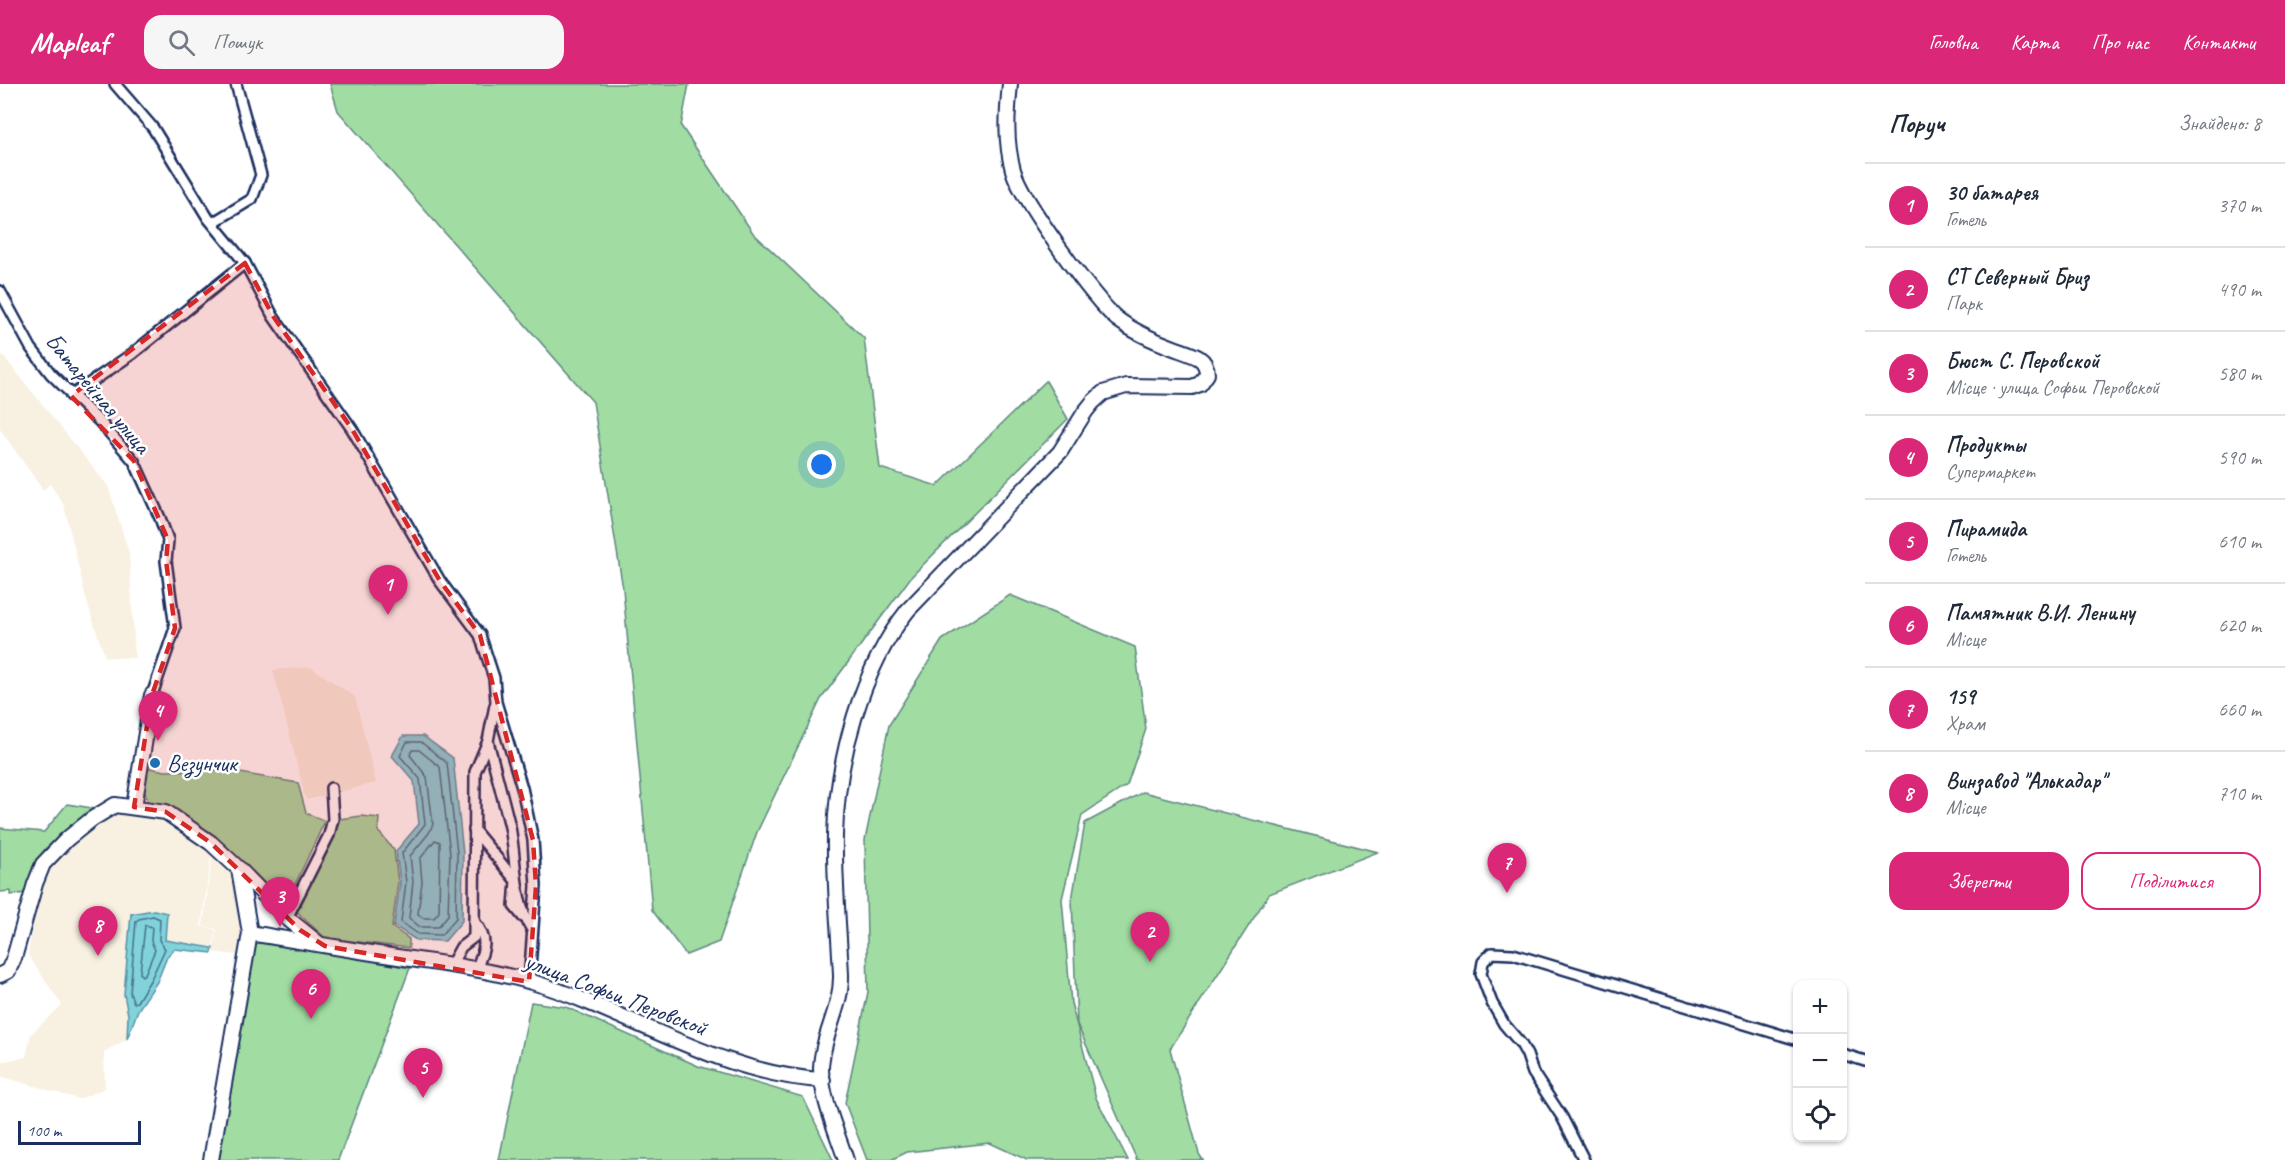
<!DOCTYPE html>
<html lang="uk">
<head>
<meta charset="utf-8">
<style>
	body { margin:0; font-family:Caveat,sans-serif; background:#f6f6f7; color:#1f2937 }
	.controls { position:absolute; right:18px; bottom:18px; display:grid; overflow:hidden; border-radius:12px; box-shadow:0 2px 4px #0004 }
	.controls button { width:54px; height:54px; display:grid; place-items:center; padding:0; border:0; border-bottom:2px solid #e0e1e3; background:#fff; color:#1f2937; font:30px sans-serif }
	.scale { position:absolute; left:18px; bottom:15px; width:123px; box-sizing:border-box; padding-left:6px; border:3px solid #1b2f5e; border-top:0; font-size:16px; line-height:21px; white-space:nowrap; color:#1b2f5e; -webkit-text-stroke:4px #fff; paint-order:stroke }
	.you { position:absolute; left:822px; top:381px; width:21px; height:21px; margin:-15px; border:4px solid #fff; border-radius:50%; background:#1a73e8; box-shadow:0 0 0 9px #1a73e833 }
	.badge { display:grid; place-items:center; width:39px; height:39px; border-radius:50%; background:#db2777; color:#fff; font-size:20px; font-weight:700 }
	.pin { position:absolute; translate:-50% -50px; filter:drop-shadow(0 2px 3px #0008) }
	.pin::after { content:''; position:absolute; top:32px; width:21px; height:18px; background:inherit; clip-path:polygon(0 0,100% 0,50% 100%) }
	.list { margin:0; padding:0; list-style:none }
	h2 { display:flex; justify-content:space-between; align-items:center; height:78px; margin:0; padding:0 24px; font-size:26px }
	h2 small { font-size:20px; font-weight:400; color:#747a83 }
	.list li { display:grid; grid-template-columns:39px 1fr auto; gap:18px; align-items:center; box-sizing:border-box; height:84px; padding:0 24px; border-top:2px solid #e0e1e3 }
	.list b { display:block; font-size:22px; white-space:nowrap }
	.list p { margin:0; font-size:20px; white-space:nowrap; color:#747a83 }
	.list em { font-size:20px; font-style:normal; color:#747a83 }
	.actions { display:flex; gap:12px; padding:18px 24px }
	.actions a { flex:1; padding:14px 0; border:2px solid #db2777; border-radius:18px; text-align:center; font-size:21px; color:#db2777 }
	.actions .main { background:#db2777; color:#fff }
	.icon { flex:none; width:33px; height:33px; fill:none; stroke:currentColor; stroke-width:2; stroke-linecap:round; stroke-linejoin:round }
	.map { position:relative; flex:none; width:1865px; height:1076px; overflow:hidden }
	header { display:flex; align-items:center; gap:36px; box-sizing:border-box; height:84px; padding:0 30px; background:#db2777; color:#fff }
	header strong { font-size:28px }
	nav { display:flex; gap:33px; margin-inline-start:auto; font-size:21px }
	.search { width:420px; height:54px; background:#f6f6f7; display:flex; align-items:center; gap:15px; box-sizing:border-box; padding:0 21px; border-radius:18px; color:#747a83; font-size:22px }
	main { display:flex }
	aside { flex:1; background:#fff }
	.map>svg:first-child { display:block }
</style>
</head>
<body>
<header>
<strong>Mapleaf</strong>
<div class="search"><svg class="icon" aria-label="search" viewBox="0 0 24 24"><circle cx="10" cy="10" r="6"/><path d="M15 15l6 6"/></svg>Пошук</div>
<nav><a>Головна</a><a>Карта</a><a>Про нас</a><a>Контакти</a></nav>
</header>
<main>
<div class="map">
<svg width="1865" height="1076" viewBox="0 0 1865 1076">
	<rect width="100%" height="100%" fill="#fff"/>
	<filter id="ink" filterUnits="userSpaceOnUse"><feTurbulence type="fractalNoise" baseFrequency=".0167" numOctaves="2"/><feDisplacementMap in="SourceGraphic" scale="12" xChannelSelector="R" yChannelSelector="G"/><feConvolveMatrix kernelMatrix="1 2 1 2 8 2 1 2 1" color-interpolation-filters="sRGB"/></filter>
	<g filter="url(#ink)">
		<g fill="#f8f0e1">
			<path d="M0 268 108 402 129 469 135 574 105 573 87 518 64 421 50 400 43 406 0 345Z"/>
			<path d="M311 583 355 613 376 699 306 716 273 586Z"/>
			<path d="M106 730 163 733 212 766 201 842 216 846 213 863 165 856 167 829 154 826 131 830 124 910 127 931V955L104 968 105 1004 79 1015 0 992V978L26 973 31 950 62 921 28 871 41 787 75 753Z"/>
			<path d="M213 767 234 787 242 839 237 871 213 868 217 845 203 842Z"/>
		</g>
		<g fill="#a1dca2" stroke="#5e8680" stroke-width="1.5">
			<path d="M330 0H689L681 42 753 149 864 254 880 384 937 402 1046 297 1068 335 911 493 821 615 757 748 719 858 686 871 652 826 623 505 593 318 338 27Z"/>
			<path d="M1010 511 1135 563 1146 645 1127 701 1082 731 1062 815 1071 919 1096 1014 1128 1076H1027L990 1059 907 1068 891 1076H867L845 1019 868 908 865 756 889 641 942 556Z"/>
			<path d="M145 683 165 687 223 686 298 699 306 729 325 737 288 815 280 816C244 782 200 729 149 720L142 700Z"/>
			<path d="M1143 708 1378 768 1269 810 1170 965 1199 1070 1203 1076H1137L1077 940 1072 816 1085 739Z"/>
			<path d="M67 720 98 725 46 764 33 782 26 809 11 811V807L0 808V744L44 748Z"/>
			<path d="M361 732 379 734 378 747 394 766 398 798 392 843 409 855V864L325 854 294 825 339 735Z"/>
			<path d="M261 856 410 884 338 1076H217L251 867Z"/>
			<path d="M531 918 566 923 698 982 803 1013 833 1076H499Z"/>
		</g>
		<g fill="#81d2d9" stroke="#5891a8" stroke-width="1.5">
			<path d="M403 652H423L453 674 463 769 462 837 445 857 416 856 394 842 400 798 396 767 419 740 414 697 392 672Z"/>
			<path d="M154 826 167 829 165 856 213 864 212 869 174 865 167 873 157 898 138 926 127 955 128 931 124 910 131 830Z"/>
		</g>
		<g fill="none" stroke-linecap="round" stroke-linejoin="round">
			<g stroke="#44708f" stroke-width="1.5">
				<path d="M407 658H421L447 679 457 769 456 834 441 851 418 850 401 838 406 798 402 769 425 740 420 695 400 672Z"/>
				<path d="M412 666H419L440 683 450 770 448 831 438 843H420L409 834 413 798 410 772 429 749 433 740 427 693 410 671Z"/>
				<path d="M435 756 440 758 439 828 434 834H423L418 830 422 798 420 775Z"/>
				<path d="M153 832 160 835 159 856 165 865 151 895 137 918 134 919 130 909 136 837 139 835Z"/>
				<path d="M145 841 152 843 151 857 155 866 145 890 142 892 140 889Z"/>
			</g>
			<g stroke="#1b2f5e" stroke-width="14">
				<g id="street">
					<path d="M115 0 153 44 208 134 245 179 273 232 352 345 440 497 480 551 494 594 496 618 522 704 533 756 536 802 529 898"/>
					<path d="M214 138 252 115 261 91 236 0"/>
					<path d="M0 207 31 264 51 290 101 339 134 377 160 434 168 456 166 477 175 544 152 611"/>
					<path d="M71 312 132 270 245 179"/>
					<path d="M488 657C495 685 503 714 510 743 517 778 513 815 532 846"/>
					<path d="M474 746 516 797 514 822 523 833"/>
					<path d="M287 834 329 751 333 735 331 704"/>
					<path d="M474 837C489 855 485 865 476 885"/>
					<path d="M451 881 461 863 474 853 475 688 488 657 495 621"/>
					<path d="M1842 970 1865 977"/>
					<path d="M1584 1076 1562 1033 1533 989 1527 971 1521 960 1504 940 1492 919 1481 890 1483 878 1492 869 1513 870 1798 956"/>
				</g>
			</g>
			<g stroke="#1b2f5e" stroke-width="18">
				<g id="secondary">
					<path d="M134 723 152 611"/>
					<path d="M239 785 287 834 318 859"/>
					<path d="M250 849C304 858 357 867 411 875 452 881 492 887 532 898 629 927 720 991 823 996"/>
					<path d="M0 891 8 887 14 874 35 800 43 780 67 755 92 735 115 721 166 728 211 759 239 785 250 849 211 1076"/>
					<path d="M846 1076C837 1049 821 1012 821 984 822 952 842 923 841 891 839 844 834 798 835 751 837 676 861 585 908 526L1060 368 1085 328 1093 318 1103 309 1126 302 1192 303 1200 300 1207 290C1207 283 1205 278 1199 274 1192 270 1182 267 1174 264 1155 257 1134 248 1117 235 1094 216 1021 115 1013 86 1005 57 1007 30 1010 0"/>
				</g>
			</g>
			<use href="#street" stroke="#fff" stroke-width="9"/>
			<use href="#secondary" stroke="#fff" stroke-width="14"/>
		</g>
	</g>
	<path fill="#d62828" fill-opacity="0.2" stroke="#d62828" stroke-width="4.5" stroke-dasharray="12 8" stroke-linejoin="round" d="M245 179 273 232 352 345 440 497 480 551 533 756 536 802 529 898 325 862 300 846 211 759 166 728 134 723 152 611 175 544 166 477 168 456 134 377 71 312Z"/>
	<circle fill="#1f6fb2" stroke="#fff" stroke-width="2" cx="155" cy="679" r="6"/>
	<g text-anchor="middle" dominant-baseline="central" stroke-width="5" stroke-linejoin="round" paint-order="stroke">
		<g font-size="24" fill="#1b2f5e" stroke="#fff">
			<text transform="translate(98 309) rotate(50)">Батарейная улица</text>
			<text transform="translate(616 910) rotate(21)">улица Софьи Перовской</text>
		</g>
		<g font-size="24" fill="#1b2f5e" stroke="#fff" text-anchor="start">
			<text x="167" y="679">Везунчик</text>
		</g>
	</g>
</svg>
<div class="controls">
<button>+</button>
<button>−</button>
<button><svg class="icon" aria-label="locate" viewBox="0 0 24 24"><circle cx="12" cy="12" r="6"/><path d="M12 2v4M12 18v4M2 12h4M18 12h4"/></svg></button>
</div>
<div class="scale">100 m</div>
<div class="you"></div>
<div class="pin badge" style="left:388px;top:531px">1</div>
<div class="pin badge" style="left:1150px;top:878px">2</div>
<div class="pin badge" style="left:280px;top:843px">3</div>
<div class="pin badge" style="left:158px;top:657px">4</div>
<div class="pin badge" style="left:423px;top:1014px">5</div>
<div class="pin badge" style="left:311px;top:935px">6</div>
<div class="pin badge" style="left:1507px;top:809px">7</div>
<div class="pin badge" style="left:98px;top:872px">8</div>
</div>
<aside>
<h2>Поруч<small>Знайдено: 8</small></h2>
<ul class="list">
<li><span class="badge">1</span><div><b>30 батарея</b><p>Готель</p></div><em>370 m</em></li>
<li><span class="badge">2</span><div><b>СТ Северный Бриз</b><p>Парк</p></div><em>490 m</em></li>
<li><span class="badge">3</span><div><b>Бюст С. Перовской</b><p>Місце · улица Софьи Перовской</p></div><em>580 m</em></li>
<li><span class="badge">4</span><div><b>Продукты</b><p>Супермаркет</p></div><em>590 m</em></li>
<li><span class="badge">5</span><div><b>Пирамида</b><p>Готель</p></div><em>610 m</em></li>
<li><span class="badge">6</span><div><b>Памятник В.И. Ленину</b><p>Місце</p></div><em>620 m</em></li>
<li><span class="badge">7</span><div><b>159</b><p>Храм</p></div><em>660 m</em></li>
<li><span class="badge">8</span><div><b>Винзавод &quot;Алькадар&quot;</b><p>Місце</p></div><em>710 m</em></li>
</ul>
<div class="actions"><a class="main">Зберегти</a><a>Поділитися</a></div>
</aside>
</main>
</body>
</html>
